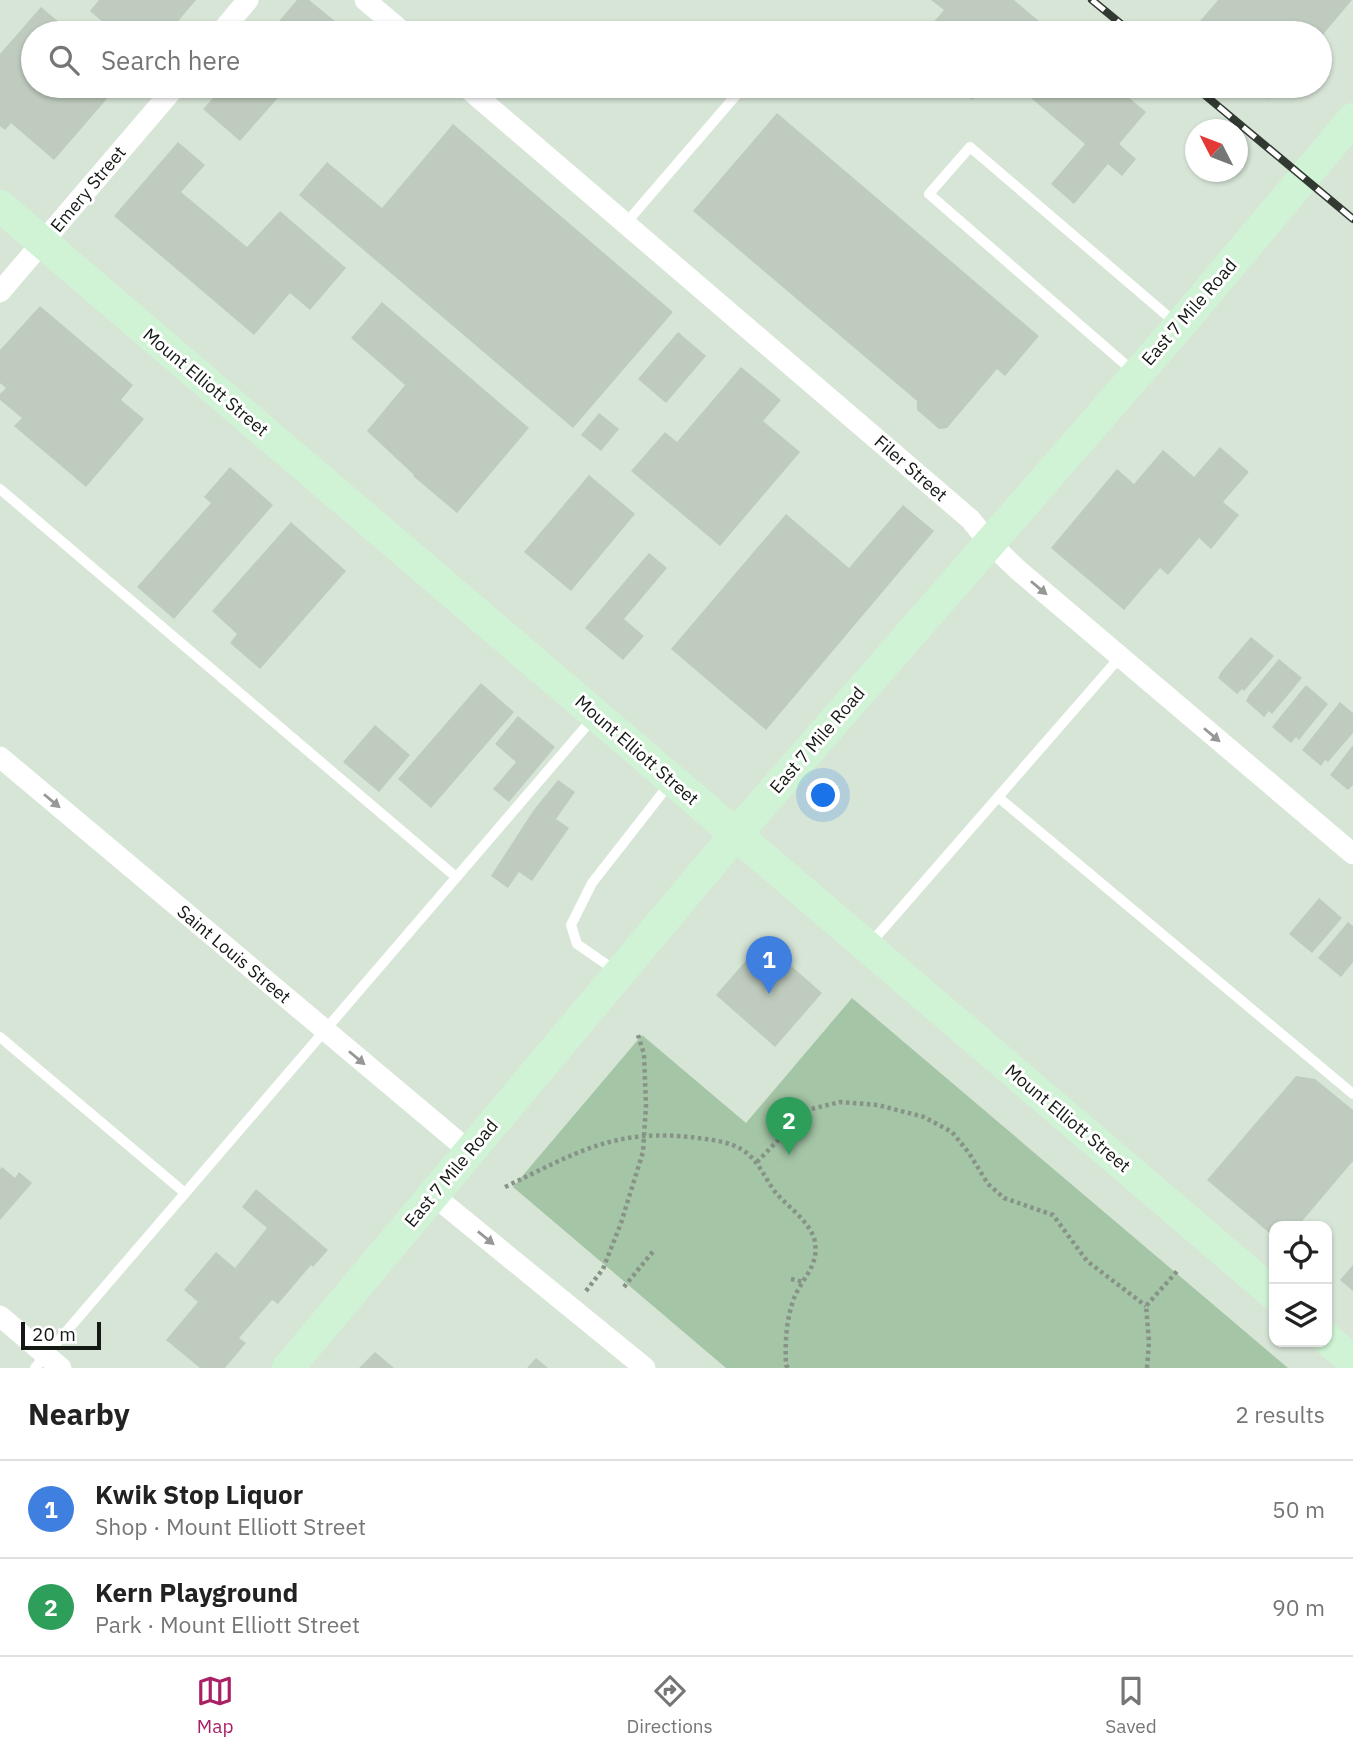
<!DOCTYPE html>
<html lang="en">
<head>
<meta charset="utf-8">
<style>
	body { margin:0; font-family:"IBM Plex Sans",sans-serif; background:#f2f2f2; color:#222 }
	.controls { position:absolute; right:21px; bottom:21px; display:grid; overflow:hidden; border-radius:14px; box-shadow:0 2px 5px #0004 }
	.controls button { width:63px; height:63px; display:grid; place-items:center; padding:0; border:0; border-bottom:2px solid #e0e0e0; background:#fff; color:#222; font:35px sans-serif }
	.compass { position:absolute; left:1185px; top:119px; width:63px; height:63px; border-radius:50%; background:#fff; box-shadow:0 2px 5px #0004; rotate:312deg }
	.scale { position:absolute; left:21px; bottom:18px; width:80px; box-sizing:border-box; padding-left:7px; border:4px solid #141914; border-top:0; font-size:19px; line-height:24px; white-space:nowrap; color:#141914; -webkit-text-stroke:5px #fff; paint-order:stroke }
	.you { position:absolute; left:824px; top:796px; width:24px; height:24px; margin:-18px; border:5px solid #fff; border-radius:50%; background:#1a73e8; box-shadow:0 0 0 10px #1a73e833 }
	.badge { display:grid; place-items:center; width:46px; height:46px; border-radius:50%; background:#a92064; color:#fff; font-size:23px; font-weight:700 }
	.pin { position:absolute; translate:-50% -58px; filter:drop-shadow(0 2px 4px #0008) }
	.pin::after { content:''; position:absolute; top:37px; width:24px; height:21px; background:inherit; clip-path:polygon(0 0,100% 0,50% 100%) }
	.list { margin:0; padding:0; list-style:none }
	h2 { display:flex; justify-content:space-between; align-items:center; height:91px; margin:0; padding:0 28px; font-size:30px }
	h2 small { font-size:23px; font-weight:400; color:#767676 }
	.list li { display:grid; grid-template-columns:46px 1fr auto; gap:21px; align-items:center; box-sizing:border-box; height:98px; padding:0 28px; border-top:2px solid #e0e0e0 }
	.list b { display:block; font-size:26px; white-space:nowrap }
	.list p { margin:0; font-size:23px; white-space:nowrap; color:#767676 }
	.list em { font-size:23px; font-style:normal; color:#767676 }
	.icon { flex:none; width:38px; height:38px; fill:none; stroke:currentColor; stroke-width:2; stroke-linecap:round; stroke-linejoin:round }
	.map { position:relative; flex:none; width:1353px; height:1368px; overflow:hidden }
	.search { position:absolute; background:#fff; box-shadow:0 2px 5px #0004; left:21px; right:21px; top:21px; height:77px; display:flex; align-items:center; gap:18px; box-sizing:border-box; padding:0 24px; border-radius:38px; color:#767676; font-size:26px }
	.sheet { height:287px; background:#fff }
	nav { display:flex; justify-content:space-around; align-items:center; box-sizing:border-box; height:98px; border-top:2px solid #e0e0e0; background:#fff; font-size:19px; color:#767676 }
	nav a { display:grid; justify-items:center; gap:4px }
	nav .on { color:#a92064 }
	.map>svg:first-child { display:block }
</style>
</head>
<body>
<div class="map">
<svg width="1353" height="1368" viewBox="0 0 1353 1368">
	<rect width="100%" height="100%" fill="#d7e5d7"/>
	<path fill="#a4c5a6" d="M852 998 1288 1368H726L513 1187 642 1035 746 1123Z"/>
	<g fill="#becbbe">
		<path d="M99 0H196L168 33H116L90 11Z"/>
		<path d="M297 0H309L336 22 326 33H269Z"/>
		<path d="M931 0H1014L1053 33H924L944 10Z"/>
		<path d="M1218 0H1352L1320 38V33H1190Z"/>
		<path d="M41 7 72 33H33V86H118L54 160 11 123 5 130 0 126V54Z"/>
		<path d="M224 86H282L280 88 284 91 240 141 203 109Z"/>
		<path d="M959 86H984L972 100 957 87Z"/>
		<path d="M1017 86H1115L1146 112 1119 144 1136 159 1122 176 1108 164 1074 204 1051 184 1085 144Z"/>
		<path d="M1252 86H1279L1268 99Z"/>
		<path d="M777 113 1039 336 1005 376 997 369 947 428 939 429 917 410V401L693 211Z"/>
		<path d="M453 124 673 312 573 428 299 195 327 162 382 208Z"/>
		<path d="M178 142 205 165 181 192 247 247 280 211 346 268 310 310 290 293 254 335 114 216Z"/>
		<path d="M382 302 529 428 457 513 413 476 414 475 367 431 405 385 351 338Z"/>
		<path d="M40 306 133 385 121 400 144 419 86 487 14 426 22 418 0 400V394L6 388 0 383V350Z"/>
		<path d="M678 332 706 356 666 403 638 379Z"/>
		<path d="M741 367 781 400 763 421 800 452 720 546 631 471 665 432 677 442Z"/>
		<path d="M599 413 619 429 601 451 581 435Z"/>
		<path d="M1220 447 1249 472 1223 502 1239 515 1211 549 1199 538 1168 575 1160 568 1124 610 1051 548 1117 469 1134 484 1163 450 1194 477Z"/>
		<path d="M230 467 273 505 174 619 137 587 211 503 204 497Z"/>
		<path d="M589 475 635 514 571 591 524 552Z"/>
		<path d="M903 505 934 531 766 730 671 649 786 514 849 568Z"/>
		<path d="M291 522 346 571 260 669 230 643 237 634 212 611Z"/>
		<path d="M649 553 667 568 624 619 644 636 623 660 585 628Z"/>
		<path d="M1251 637 1274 656 1244 691 1242 689 1237 694 1218 678 1221 672Z"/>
		<path d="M1279 659 1302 678 1272 714 1269 711 1264 717 1246 701 1249 695Z"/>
		<path d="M481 683 514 712 431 808 398 779Z"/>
		<path d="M1306 685 1328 704 1299 740 1296 737 1291 743 1272 727Z"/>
		<path d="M1340 702 1353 713V733L1328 762 1325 760 1321 766 1302 750Z"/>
		<path d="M518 716 555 747 509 802 493 789 516 762 495 744Z"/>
		<path d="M375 725 410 755 379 792 343 762Z"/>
		<path d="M1353 745V785L1348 790 1330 775Z"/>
		<path d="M558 780 575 792 556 819 569 828 532 881 519 872 508 888 491 876 533 811Z"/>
		<path d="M1319 898 1342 918 1312 953 1289 934Z"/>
		<path d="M1348 922 1353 926V962L1341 977 1318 958Z"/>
		<path d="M763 941 822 993 775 1047 716 995Z"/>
		<path d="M1296 1076 1315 1079 1353 1110V1161L1298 1226H1274V1237L1207 1180Z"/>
		<path d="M2 1167 15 1178 19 1172 32 1183 0 1220V1169Z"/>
		<path d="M256 1189 328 1250 313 1267 311 1265 278 1304 272 1300 239 1338 246 1343 225 1368H200L166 1340 198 1302 184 1290 216 1252 235 1268 267 1228 242 1207Z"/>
		<path d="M1353 1265V1291L1340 1280Z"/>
		<path d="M375 1352 394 1368H359Z"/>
		<path d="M536 1358 548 1368H527Z"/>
	</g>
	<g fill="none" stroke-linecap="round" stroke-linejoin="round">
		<g stroke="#889388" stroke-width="4.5" stroke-dasharray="3.5 3.5" stroke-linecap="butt">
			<path d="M757 1162 807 1110 840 1102 878 1105 924 1117 952 1132 969 1153 988 1184 1004 1198 1053 1215 1087 1261 1146 1306"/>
			<path d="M505 1187C576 1153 615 1127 698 1138 714 1140 731 1142 744 1151 759 1161 765 1179 776 1193 788 1207 813 1224 815 1243 819 1267 800 1280 793 1301 786 1322 785 1343 786 1365L788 1368"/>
			<path d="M791 1279 804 1282"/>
			<path d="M624 1287 655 1249"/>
			<path d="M586 1291 603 1269 621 1223 643 1152 646 1106 644 1054 637 1032"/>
			<path d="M1147 1368 1149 1341 1146 1306 1179 1269"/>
		</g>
		<g stroke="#fff" stroke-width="10">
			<path d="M626 223 744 86"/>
			<path d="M1134 372 929 194 970 147 1177 324"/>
			<path d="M0 489 456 877"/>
			<path d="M998 797 1353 1094"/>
			<path d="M869 945 1120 657"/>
			<path d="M616 971 577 944 571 925 592 883 671 782"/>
			<path d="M0 1037 185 1193"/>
			<path d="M35 1368 594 717"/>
		</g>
		<g stroke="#fff" stroke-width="21">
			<path d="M365 0 404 33"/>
			<path d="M220 33 248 0"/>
			<path d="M465 86 970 519 989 542 1018 570 1353 854"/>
			<path d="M0 292 176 86"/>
			<path d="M0 757 469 1151"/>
			<path d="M433 1195 645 1368"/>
			<path d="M0 1316 61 1368"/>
		</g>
		<g stroke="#cff3d4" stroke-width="32">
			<path d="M0 206 1274 1294"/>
			<path d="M1327 1339 1353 1361"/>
			<path d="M288 1368 736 834 1179 326 1353 119"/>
		</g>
		<g stroke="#323932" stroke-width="8">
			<g id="rail">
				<path d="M1092 0 1132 33"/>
				<path d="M1194 86 1353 219"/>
			</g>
		</g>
		<use href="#rail" stroke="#fff" stroke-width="5" stroke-dasharray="16" stroke-linecap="butt"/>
	</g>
	<defs><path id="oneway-solid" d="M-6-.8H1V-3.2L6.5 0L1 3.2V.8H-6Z" transform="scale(1.75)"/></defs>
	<g fill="#959895">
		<use href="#oneway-solid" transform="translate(1039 588) rotate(40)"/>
		<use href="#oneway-solid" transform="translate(1212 735) rotate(40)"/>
		<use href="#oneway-solid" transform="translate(52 801) rotate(40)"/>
		<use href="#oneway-solid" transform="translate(357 1058) rotate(40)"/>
		<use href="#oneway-solid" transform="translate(486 1238) rotate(39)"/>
	</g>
	<g text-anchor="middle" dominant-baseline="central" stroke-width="6" stroke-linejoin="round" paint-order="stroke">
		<g font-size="18" fill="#141914" stroke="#fff">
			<text transform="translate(88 189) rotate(-50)">Emery Street</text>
			<text transform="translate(1189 312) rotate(-49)">East 7 Mile Road</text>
			<text transform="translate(206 382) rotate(40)">Mount Elliott Street</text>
			<text transform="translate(911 468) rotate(41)">Filer Street</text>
			<text transform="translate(817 740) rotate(-49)">East 7 Mile Road</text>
			<text transform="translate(637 750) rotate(41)">Mount Elliott Street</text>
			<text transform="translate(234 954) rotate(40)">Saint Louis Street</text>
			<text transform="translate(1068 1118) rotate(40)">Mount Elliott Street</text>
			<text transform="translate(451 1173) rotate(-50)">East 7 Mile Road</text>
		</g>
	</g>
</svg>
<div class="controls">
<button><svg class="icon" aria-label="locate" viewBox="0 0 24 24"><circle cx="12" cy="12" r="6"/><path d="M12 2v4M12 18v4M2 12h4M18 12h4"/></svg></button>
<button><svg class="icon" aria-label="layers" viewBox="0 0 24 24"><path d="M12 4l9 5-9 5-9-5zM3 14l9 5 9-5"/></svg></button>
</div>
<svg class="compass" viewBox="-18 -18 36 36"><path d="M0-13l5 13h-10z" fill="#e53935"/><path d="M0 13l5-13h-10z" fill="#767676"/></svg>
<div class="scale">20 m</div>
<div class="you"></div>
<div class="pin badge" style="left:769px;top:994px;background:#3f7fe0">1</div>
<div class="pin badge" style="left:789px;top:1155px;background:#2e9e5b">2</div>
<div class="search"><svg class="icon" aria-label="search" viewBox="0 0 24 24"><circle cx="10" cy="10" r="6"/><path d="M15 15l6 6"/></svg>Search here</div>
</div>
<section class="sheet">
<h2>Nearby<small>2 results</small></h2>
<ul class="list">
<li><span class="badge" style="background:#3f7fe0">1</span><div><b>Kwik Stop Liquor</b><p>Shop · Mount Elliott Street</p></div><em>50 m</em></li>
<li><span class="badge" style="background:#2e9e5b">2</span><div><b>Kern Playground</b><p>Park · Mount Elliott Street</p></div><em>90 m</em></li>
</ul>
</section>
<nav>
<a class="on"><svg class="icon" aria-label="map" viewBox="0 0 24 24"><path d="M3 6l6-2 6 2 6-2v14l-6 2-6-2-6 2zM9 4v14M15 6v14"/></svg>Map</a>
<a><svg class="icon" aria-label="directions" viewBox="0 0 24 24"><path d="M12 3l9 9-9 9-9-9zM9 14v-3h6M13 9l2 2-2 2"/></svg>Directions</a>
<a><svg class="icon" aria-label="saved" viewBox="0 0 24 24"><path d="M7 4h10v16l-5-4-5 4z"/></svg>Saved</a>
</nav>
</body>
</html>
